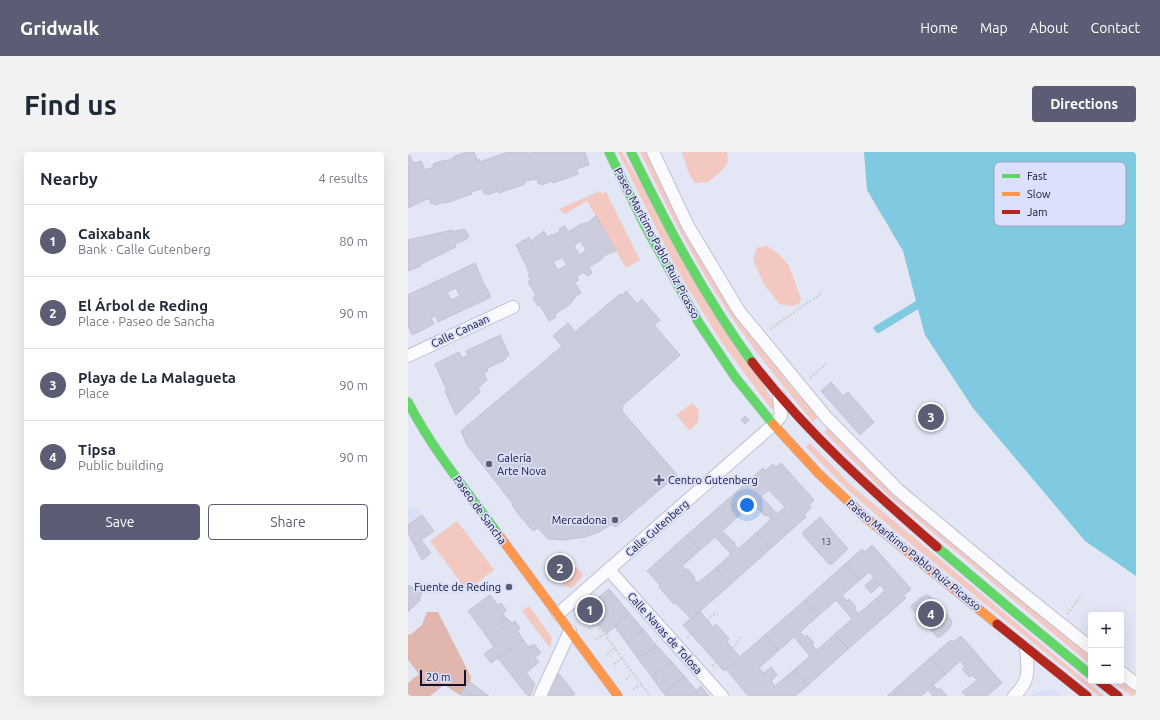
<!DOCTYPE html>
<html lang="en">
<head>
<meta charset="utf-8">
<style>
	body { margin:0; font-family:Ubuntu,sans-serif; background:#f2f2f3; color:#1f2937 }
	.controls { position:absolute; right:12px; bottom:12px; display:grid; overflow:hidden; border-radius:4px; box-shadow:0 4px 16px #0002 }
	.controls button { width:36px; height:36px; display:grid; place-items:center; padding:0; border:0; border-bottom:1px solid #e0e1e3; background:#fff; color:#1f2937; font:20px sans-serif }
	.scale { position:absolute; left:12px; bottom:10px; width:46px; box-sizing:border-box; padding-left:4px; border:2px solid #11132d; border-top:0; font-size:11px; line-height:14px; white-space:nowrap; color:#11132d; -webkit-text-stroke:3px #dbe0fd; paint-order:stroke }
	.you { position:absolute; left:339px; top:353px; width:14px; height:14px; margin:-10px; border:3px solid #fff; border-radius:50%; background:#1a73e8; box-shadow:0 0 0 6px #1a73e833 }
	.badge { display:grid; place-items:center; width:26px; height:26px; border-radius:50%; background:#5a5d73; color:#fff; font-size:13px; font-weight:700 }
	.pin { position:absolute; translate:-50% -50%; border:2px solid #fff; box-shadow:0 1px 4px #0006 }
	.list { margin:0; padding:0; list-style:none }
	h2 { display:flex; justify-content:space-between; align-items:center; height:52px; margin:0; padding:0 16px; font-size:17px }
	h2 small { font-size:13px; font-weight:400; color:#747a83 }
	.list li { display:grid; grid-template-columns:26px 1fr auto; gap:12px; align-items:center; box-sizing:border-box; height:72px; padding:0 16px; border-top:1px solid #e0e1e3 }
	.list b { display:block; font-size:15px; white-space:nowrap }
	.list p { margin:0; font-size:13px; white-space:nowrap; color:#747a83 }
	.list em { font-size:13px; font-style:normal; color:#747a83 }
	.actions { display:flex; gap:8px; padding:12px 16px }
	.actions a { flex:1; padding:9px 0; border:1px solid #5a5d73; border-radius:4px; text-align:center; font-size:14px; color:#5a5d73 }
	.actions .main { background:#5a5d73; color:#fff }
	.map { position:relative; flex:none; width:728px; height:544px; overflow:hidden; border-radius:4px }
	header { display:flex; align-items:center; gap:24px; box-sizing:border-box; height:56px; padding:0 20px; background:#5a5d73; color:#fff }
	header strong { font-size:19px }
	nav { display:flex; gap:22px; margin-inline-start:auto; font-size:14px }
	.intro { display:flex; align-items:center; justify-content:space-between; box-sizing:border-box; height:96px; padding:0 24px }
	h1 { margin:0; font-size:28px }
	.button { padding:10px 18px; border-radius:4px; background:#5a5d73; color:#fff; font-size:14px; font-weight:700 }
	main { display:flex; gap:24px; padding:0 24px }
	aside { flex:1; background:#fff; border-radius:4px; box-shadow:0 4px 16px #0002 }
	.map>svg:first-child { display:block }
</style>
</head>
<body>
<header>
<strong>Gridwalk</strong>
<nav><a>Home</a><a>Map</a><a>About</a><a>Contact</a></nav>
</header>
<div class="intro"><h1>Find us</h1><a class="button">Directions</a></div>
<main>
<aside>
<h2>Nearby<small>4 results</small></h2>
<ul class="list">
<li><span class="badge">1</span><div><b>Caixabank</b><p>Bank · Calle Gutenberg</p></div><em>80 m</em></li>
<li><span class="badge">2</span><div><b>El Árbol de Reding</b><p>Place · Paseo de Sancha</p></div><em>90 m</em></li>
<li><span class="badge">3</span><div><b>Playa de La Malagueta</b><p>Place</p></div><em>90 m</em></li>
<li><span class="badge">4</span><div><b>Tipsa</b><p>Public building</p></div><em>90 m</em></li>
</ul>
<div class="actions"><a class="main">Save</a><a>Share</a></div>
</aside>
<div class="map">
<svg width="728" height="544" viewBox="0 0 728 544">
	<rect width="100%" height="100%" fill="#e3e6f5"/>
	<g fill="#dadef6">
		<path d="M9 354 14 363 0 373V358Z"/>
		<path d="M645 537 654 544H623L626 541Z"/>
	</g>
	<g fill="#f2c8c1">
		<path d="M210 0H214L365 249V255L364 258 314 191 270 120Z"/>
		<path d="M232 0H240L342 180 382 233 410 265 405 270C373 231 340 192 313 149 282 102 257 51 232 0Z"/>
		<path d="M274 0H319L320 11 312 20 300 30 287 31 281 22Z"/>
		<path d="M192 39 194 42 198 40 232 108 218 116 179 49 157 62 151 57Z"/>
		<path d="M359 94 371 102 381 114 393 147 391 152 384 154 371 152 356 132 349 117 345 107 349 96Z"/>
		<path d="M284 251 291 258 290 271 281 278 268 263Z"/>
		<path d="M421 275 547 393 683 504V513L480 343 416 280Z"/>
		<path d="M402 291 444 334 696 544H691L487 379 440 338 398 295Z"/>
		<path d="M49 369 86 418 59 439 22 389Z"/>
		<path d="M159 415C167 415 173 416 175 424L166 434 162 436 156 434 150 423 153 418Z"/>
		<path d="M121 454 144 486 142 496 114 459Z"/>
		<path d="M713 528 728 539V544H724L704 529H713Z"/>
	</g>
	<path fill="#e0b6af" d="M19 460H30L63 525 62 530 52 543 36 533 22 544H0V531L11 522 0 508V482L2 483 14 473Z"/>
	<path fill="#7fc9e1" d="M456 0H728V424L677 389 565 256 517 183 510 157 471 181H469L465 176 467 174 508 149 495 99 459 38Z"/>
	<g fill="#cbcddd" stroke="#c0c3d7" fill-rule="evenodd">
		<path d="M58 0H66L69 8 71 7 72 10 100 0H120L121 2 126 0H177L181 13 169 17 170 22 145 31 144 29 133 33V31L130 32 129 27 127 28 126 27 116 30 117 32 91 41 90 39 80 43 79 41 76 42 75 37H73L63 40 64 42 38 51 37 50 27 53 26 51 23 52 22 47 20 48 19 47 0 56V4L2 3 4 10H6V11L13 9 17 18 26 15 25 12 37 8 38 9 46 6 45 5Z"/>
		<path d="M188 64 208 99 197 103 194 107 181 115 184 121 179 124 176 120 169 124 170 129H166L173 141 168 144 161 153 147 162 148 165 141 169 132 153 130 154 125 146 128 143 120 130 123 128 120 123 122 122 119 118 120 117 108 93 121 85 123 89 136 79 140 86 142 83H146L152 79 151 77 157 74 160 80 173 72 179 71ZM173 89 178 99 171 103 166 93ZM154 105 159 113 150 118 145 110Z"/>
		<path d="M56 77 61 83 59 87 47 92 48 95 13 112V114L0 119V88L44 78V80Z"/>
		<path d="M67 111 76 133H77L83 145 30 170 28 164 23 166 26 172 4 183 0 174V143ZM48 136 52 144 43 148 39 140Z"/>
		<path d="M218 139 229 152 234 147 242 157 252 168 246 173 272 203 215 253 214 259 269 323 209 374 207 375 204 372 191 380 177 385 155 388 140 387 130 376 125 379 112 364 104 353 105 352 59 293 53 279 154 194 145 184 160 171 167 180 212 142 214 143Z"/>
		<path d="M92 183 101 203 95 209 79 216 80 219 76 221 79 228 70 236 72 240 48 263 37 239 39 238 27 212 51 200 54 206 60 203 58 199Z"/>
		<path d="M423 230 435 244 440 240 466 270 452 283 413 239Z"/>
		<path d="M337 264 341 268 337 272 333 268Z"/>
		<path d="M373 311 406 348 401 353 403 356 396 363 398 365 362 397 348 381 363 367 359 363 357 364 349 356 351 354 347 350 332 363 319 348 355 316 357 319 365 312 368 315ZM361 338 377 355 369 362 353 344Z"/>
		<path d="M319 348 332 363 314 379 327 391 326 392 330 397 348 381 362 397 323 432 308 416 323 402 307 385 292 398 279 383Z"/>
		<path d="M14 363 26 379 13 388 23 401 14 408 0 381V373Z"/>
		<path d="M412 365 440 397 424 412H421L395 383 396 379Z"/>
		<path d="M279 383 292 398 274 414 278 418 280 417 287 426 286 427 290 431 308 416 323 432 283 467 268 451 266 452 251 435 252 433 239 419Z"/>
		<path d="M464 393 503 437 495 444 498 446 481 461 468 447 477 438 472 433 463 441 457 434 466 425 461 420 452 428 437 412 454 397 457 400Z"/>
		<path d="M437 412 452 428 434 443 439 449 441 447 448 455 446 456 450 462 468 447 481 461 440 497 427 482 444 467 428 448 410 464 397 448Z"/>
		<path d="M0 433 14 441 11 447 12 448 0 460Z"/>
		<path d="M201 437 221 461 199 482 176 457Z"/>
		<path d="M82 443 90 453 93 451 98 458 95 462 98 467 77 482 60 459Z"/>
		<path d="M519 443 523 445 529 451 544 469 542 476 532 485H529L503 456 504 453 512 446Z"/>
		<path d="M397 448 410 464 392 480 397 485 399 483 406 491 404 493 409 498 427 482 440 497 399 534 386 518 402 504 386 485 370 499 357 483Z"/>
		<path d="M292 459 305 475 308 472 321 487 319 490 332 505 316 519 275 473Z"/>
		<path d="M221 461 235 477 219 491 207 475Z"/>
		<path d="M99 466 104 471 107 469 112 476 109 478 115 488 83 511 76 502 86 495 77 482Z"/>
		<path d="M235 477 248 493 231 508 219 491Z"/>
		<path d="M357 483 370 499 351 516 356 521 363 515 369 523 363 529 367 534 386 518 399 534 387 544H340L318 517Z"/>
		<path d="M553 484 594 531 579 544H558L554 540 569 528 564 523 561 525 554 517 557 514 552 509 538 522 522 506 543 488 545 490Z"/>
		<path d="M115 488 121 495 126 492 133 501 127 505 131 510 118 521 127 532 122 544 118 542 90 506Z"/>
		<path d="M248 493 263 509 244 525 231 508Z"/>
		<path d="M522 506 538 522 525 533 530 538 532 536 539 544H525L520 538 513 544H489L485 539Z"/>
		<path d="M263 509 276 524 256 542 244 525Z"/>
		<path d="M151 522 167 542 164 544H142L139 540 146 523Z"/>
		<path d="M276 524 289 539 283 544H258L256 542Z"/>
		<path d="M62 530 81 544 52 543Z"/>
		<path d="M293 534 301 544H283Z"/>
		<path d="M485 539 489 544H479Z"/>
	</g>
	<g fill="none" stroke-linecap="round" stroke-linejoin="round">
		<g stroke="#bec1d5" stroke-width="14">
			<g id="street">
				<path d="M245 0 280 74 331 159 418 265 490 338 604 433 683 496"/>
				<path d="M0 204 105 155"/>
				<path d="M201 418 314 544"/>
				<path d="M150 462 365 273 373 264 371 244"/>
				<path d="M713 520 728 532"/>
				<path d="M132 544 162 479"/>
				<path d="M606 544C623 528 620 517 618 496"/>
			</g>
		</g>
		<g stroke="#bec1d5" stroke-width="10">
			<g id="fast">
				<path d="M201 0 237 74 291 171 327 225 365 272"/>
				<path d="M223 0C259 73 296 144 344 210"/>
				<path d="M0 250C24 297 59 339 90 382"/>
				<path d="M529 395 605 459 683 523"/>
			</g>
		</g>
		<g stroke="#bec1d5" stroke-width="10">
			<g id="slow">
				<path d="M365 272 411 322 458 366 589 472"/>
				<path d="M90 382 210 544"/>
			</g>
		</g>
		<g stroke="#bec1d5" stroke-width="10">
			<g id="jam">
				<path d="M344 210C398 280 463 338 529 395"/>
				<path d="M589 472 679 544"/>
				<path d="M691 529 710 544"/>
			</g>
		</g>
		<g stroke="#cfd1d6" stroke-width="2.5" stroke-dasharray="2 2" stroke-linecap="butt">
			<path d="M362 177 414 141"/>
			<path d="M402 226 419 211"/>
			<path d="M175 458 197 483 242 544"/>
			<path d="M659 462 674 442"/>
			<path d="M299 468 304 463 310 462"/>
			<path d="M181 477 188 472"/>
			<path d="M279 486 283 482"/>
			<path d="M188 487 196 482"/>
			<path d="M324 496 329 492 332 485"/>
			<path d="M199 502 207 496"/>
			<path d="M206 512 214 506"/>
			<path d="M304 514 308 511"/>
			<path d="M218 527 225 521"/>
			<path d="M225 537 233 532"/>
		</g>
		<use href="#street" stroke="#fbfbfe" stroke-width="12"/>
		<use href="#fast" stroke="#63d668" stroke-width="9"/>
		<use href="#slow" stroke="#ff974d" stroke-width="9"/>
		<use href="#jam" stroke="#b3261e" stroke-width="9"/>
	</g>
	<g fill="#5a5d73" stroke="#dbe0fd" stroke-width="1.5">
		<circle cx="81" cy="312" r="4"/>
		<path d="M249 322h4v4h4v4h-4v4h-4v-4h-4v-4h4z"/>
		<circle cx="207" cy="368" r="4"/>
		<circle cx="101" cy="435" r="4"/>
	</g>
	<g text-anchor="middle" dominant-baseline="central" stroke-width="3.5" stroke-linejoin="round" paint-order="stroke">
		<g font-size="9" fill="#44465d">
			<text x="418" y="390">13</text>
		</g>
		<g font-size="11" fill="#11132d" stroke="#dbe0fd">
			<text transform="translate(249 91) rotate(62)">Paseo Marítimo Pablo Ruiz Picasso</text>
			<text transform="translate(52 179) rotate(-25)">Calle Canaan</text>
			<text transform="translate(72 358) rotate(54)">Paseo de Sancha</text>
			<text transform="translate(249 376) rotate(-41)">Calle Gutenberg</text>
			<text transform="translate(506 403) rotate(39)">Paseo Marítimo Pablo Ruiz Picasso</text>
			<text transform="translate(257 481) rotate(48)">Calle Navas de Tolosa</text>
		</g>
		<g font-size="11" fill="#11132d" stroke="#dbe0fd" text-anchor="start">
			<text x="89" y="306">Galería<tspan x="89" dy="13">Arte Nova</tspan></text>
			<text x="260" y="328">Centro Gutenberg</text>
			<text x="199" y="368" text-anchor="end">Mercadona</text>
			<text x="93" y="435" text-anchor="end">Fuente de Reding</text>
		</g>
	</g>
	<rect x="586" y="10" width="132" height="64" rx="6" fill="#dbe0fd" stroke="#9ea2bf" stroke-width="1"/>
	<rect x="594" y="22" width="18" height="4" fill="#63d668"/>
	<rect x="594" y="40" width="18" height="4" fill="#ff974d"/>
	<rect x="594" y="58" width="18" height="4" fill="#b3261e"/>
	<g font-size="11" fill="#11132d">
		<text x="619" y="28">Fast</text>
		<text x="619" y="46">Slow</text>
		<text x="619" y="64">Jam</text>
	</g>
</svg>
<div class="controls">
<button>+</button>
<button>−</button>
</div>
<div class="scale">20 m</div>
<div class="you"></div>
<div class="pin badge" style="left:182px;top:458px">1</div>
<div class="pin badge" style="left:152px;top:416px">2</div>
<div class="pin badge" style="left:523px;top:265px">3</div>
<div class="pin badge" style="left:523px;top:462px">4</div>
</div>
</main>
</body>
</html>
